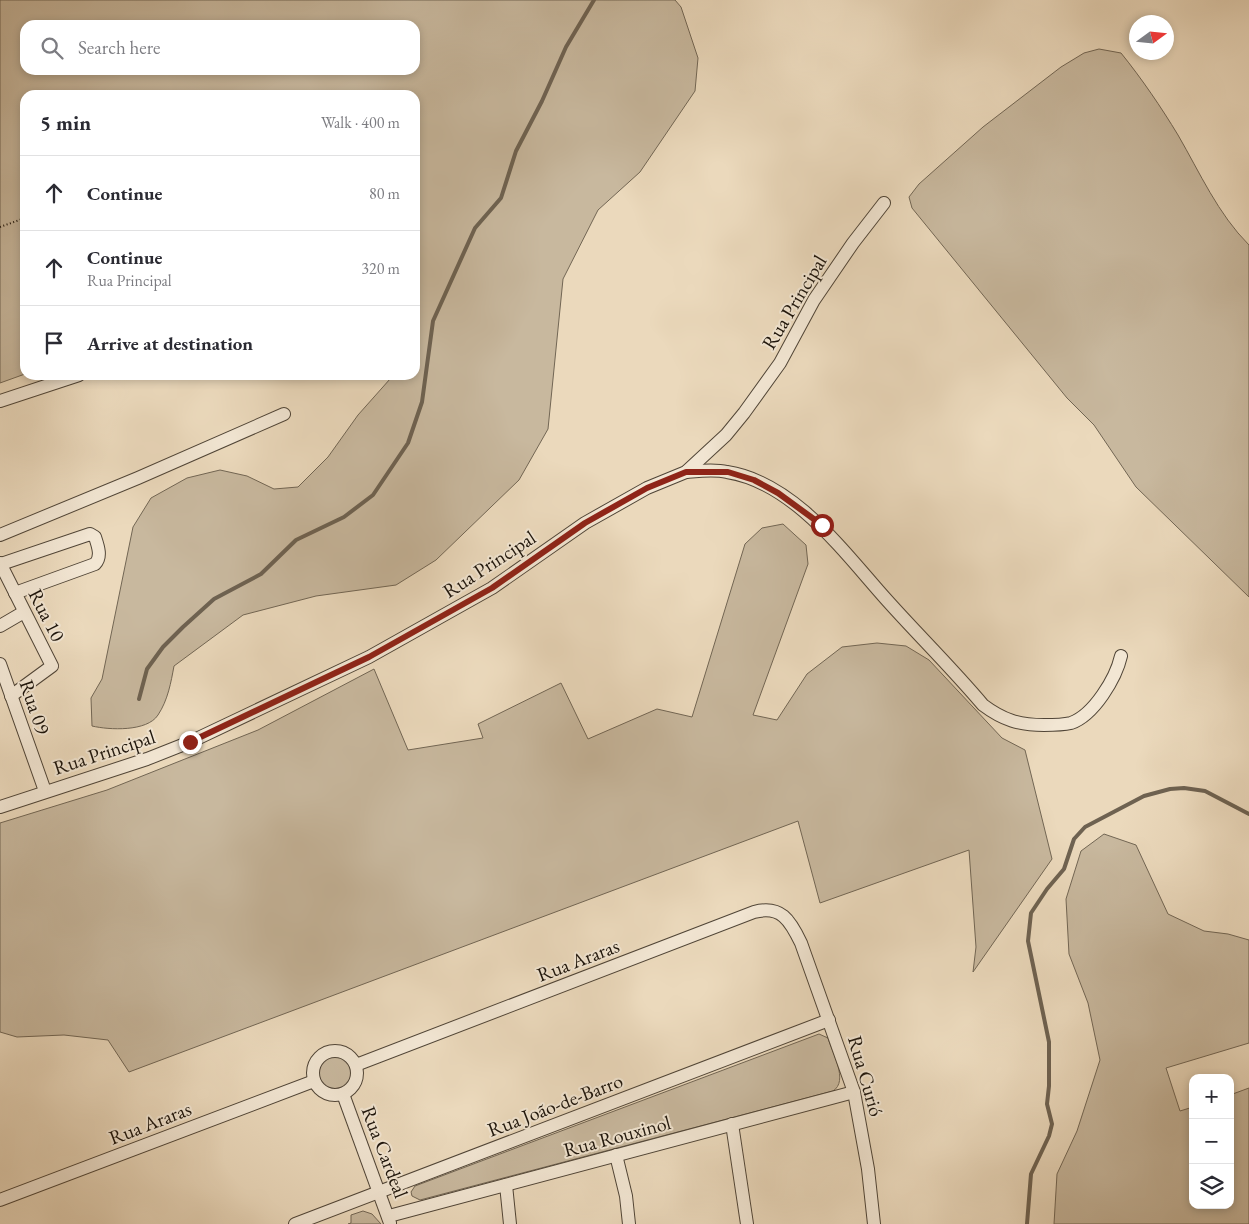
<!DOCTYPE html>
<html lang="en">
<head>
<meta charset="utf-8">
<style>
	body { margin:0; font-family:"EB Garamond",serif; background:#f2f2f3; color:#2b2b33 }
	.controls { position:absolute; right:15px; bottom:15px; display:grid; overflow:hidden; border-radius:10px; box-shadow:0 2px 8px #0003 }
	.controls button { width:45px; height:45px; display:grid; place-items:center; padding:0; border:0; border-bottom:1px solid #e1e1e2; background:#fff; color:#2b2b33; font:25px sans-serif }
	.compass { position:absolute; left:1129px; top:15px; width:45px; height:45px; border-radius:50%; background:#fff; box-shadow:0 2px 8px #0003; rotate:75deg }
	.stop { position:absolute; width:15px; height:15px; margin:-11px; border:4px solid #8f2418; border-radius:50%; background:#fff }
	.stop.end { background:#8f2418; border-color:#fff; box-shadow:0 1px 5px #0008 }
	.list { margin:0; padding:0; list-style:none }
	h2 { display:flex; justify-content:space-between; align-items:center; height:65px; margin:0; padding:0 20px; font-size:21px }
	h2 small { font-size:16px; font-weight:400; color:#7c7c81 }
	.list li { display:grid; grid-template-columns:32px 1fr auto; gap:15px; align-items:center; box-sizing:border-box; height:75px; padding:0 20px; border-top:1px solid #e1e1e2 }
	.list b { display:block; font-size:19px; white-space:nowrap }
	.list p { margin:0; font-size:16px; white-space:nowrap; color:#7c7c81 }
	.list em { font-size:16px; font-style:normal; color:#7c7c81 }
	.icon { flex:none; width:28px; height:28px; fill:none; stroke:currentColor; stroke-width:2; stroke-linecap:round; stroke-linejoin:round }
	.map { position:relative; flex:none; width:1249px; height:1224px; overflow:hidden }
	.search { position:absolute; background:#fff; box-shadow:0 2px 8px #0003; left:20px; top:20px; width:400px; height:55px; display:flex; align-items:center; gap:12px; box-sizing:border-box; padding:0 18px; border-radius:15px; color:#7c7c81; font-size:19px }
	.panel { position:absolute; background:#fff; box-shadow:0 2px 8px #0003; left:20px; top:90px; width:400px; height:290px; border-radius:15px }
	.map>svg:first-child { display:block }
</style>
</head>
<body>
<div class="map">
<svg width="1249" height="1224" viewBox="0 0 1249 1224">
	<rect width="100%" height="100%" fill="#ebd9bc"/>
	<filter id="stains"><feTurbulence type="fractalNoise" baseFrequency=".004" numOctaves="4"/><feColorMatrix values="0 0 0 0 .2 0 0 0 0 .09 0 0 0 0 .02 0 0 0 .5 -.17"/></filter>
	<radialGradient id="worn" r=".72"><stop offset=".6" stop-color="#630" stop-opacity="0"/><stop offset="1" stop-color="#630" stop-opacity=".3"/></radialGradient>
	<g fill="#c8b89e" stroke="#726654" fill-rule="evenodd">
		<path d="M0 0H675L681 7 698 58 695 91 640 172 598 210 563 279 548 429 519 480 436 560 396 585 316 596 243 615 174 666C171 682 168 700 158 715 147 732 109 730 92 726L91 698 102 679 133 527 151 498 187 478 220 470 247 476 274 489 298 487 328 457 358 415 390 379 391 375H415V95H25V374L0 383ZM25 25H415V70H25Z"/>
		<path d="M1099 49 1121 53C1142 79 1161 107 1178 135 1200 173 1218 214 1249 245V597L1136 487 1094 425 1067 398 912 208 909 197 919 184 983 127 1061 67 1084 53Z"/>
		<path d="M783 524 806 545 808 564 753 715 777 720 807 674 842 647 877 643 906 646 929 660 1002 738 1025 750 1052 859 973 972 976 947 969 850 820 903 798 821 129 1072 108 1040 64 1035 17 1037 0 1032V823L107 790 258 730 374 669 408 750 483 738 478 724 561 683 588 739 657 709 692 717 745 544 762 528Z"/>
		<path d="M1104 834 1136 845 1168 914 1204 931 1228 934 1249 940V1043L1166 1068 1180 1111 1193 1107V1205H1230V1095L1249 1088V1224H1054L1057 1174 1077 1131 1100 1060 1088 1003 1069 954 1066 899 1081 851Z"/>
		<path d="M819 1034 828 1038C832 1052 849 1081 833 1091L420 1200 412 1196 411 1192 415 1186Z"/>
		<circle cx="335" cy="1073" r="18"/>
		<path d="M363 1211 372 1214 381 1224H348L351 1223V1215Z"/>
	</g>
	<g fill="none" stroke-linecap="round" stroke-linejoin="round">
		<g stroke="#6e6251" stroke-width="4">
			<path d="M139 699 147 669 163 647 183 627 214 599 261 574 296 540 344 517 373 495 408 443 422 402 433 321 475 228 501 198 516 151 542 101 566 47 594 0"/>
			<path d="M1027 1224 1031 1174 1049 1136 1052 1124 1047 1104 1049 1086V1042L1028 941 1031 913 1047 889 1064 869 1074 839 1085 827 1144 796 1170 789 1184 788 1205 791 1249 814"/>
		</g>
		<g stroke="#504537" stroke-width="14">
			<g id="street">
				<path d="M0 401 79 375"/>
				<path d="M686 472C699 471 714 469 727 472 793 482 844 552 885 598 917 634 952 668 983 705 1003 720 1019 725 1044 725 1053 725 1062 725 1071 723 1094 715 1116 678 1121 656"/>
				<path d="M0 535 138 478 284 414"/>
				<path d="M0 563 52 666 11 696"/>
				<path d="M1 564 90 534 95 537C98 546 102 557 95 564L15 593"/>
				<path d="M0 626 24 612"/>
				<path d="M0 664 45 791"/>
				<path d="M0 807 147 759 190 742 369 657 492 588 585 523 647 488 686 472 726 435 744 413 780 363 814 300 853 243 884 203"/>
				<circle cx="335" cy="1073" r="22"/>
				<path d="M356 1065 754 912C781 905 790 920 801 943L854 1092 868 1169 874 1224"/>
				<path d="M343 1094 390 1223"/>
				<path d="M732 1124 747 1224"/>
				<path d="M616 1155 626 1196 629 1224"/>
				<path d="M506 1185 510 1224"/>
				<path d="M0 1200 314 1081"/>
				<path d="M389 1216 854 1092"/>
				<path d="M295 1224 829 1020"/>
			</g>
		</g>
		<path stroke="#1c140b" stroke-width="2" stroke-dasharray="1 2.5" stroke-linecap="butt" d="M0 227 25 218"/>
		<use href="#street" stroke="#f2e6d3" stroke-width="12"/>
	</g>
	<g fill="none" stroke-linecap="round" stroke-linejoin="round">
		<path stroke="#8f2418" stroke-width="6" d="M190 742 369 657 492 588 585 523 647 488 686 472H728L754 480 778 493 822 525"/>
	</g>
	<g text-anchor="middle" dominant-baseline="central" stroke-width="4" stroke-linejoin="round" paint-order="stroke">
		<g font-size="20" fill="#1c140b" stroke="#f2e6d3">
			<text transform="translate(794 302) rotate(-59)">Rua Principal</text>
			<text transform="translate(489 564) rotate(-33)">Rua Principal</text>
			<text transform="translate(47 615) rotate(63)">Rua 10</text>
			<text transform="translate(35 707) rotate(71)">Rua 09</text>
			<text transform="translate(104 752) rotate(-18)">Rua Principal</text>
			<text transform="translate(578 960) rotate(-21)">Rua Araras</text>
			<text transform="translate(866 1076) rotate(74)">Rua Curió</text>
			<text transform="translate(555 1105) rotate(-21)">Rua João-de-Barro</text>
			<text transform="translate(150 1123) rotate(-21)">Rua Araras</text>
			<text transform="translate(617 1136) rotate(-15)">Rua Rouxinol</text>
			<text transform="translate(385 1152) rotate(69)">Rua Cardeal</text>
		</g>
	</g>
	<rect width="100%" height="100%" filter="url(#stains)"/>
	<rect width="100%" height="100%" fill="url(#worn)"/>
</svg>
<div class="controls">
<button>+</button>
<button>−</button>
<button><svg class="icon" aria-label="layers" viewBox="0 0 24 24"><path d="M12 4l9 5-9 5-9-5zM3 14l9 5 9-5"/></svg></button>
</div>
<svg class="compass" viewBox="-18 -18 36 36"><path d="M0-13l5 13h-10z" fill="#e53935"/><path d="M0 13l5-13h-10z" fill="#7c7c81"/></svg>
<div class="stop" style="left:822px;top:525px"></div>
<div class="stop end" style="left:190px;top:742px"></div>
<div class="search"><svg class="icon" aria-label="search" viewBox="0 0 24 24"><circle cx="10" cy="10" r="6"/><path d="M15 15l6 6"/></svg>Search here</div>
<section class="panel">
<h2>5 min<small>Walk · 400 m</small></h2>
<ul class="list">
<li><svg class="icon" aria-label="ahead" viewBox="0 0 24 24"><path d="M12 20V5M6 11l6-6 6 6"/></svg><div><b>Continue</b></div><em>80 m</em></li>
<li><svg class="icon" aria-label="ahead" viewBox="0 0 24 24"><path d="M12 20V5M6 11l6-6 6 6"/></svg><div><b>Continue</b><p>Rua Principal</p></div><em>320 m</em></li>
<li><svg class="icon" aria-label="arrive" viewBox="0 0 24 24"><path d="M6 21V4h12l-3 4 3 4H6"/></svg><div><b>Arrive at destination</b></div></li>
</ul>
</section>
</div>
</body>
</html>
